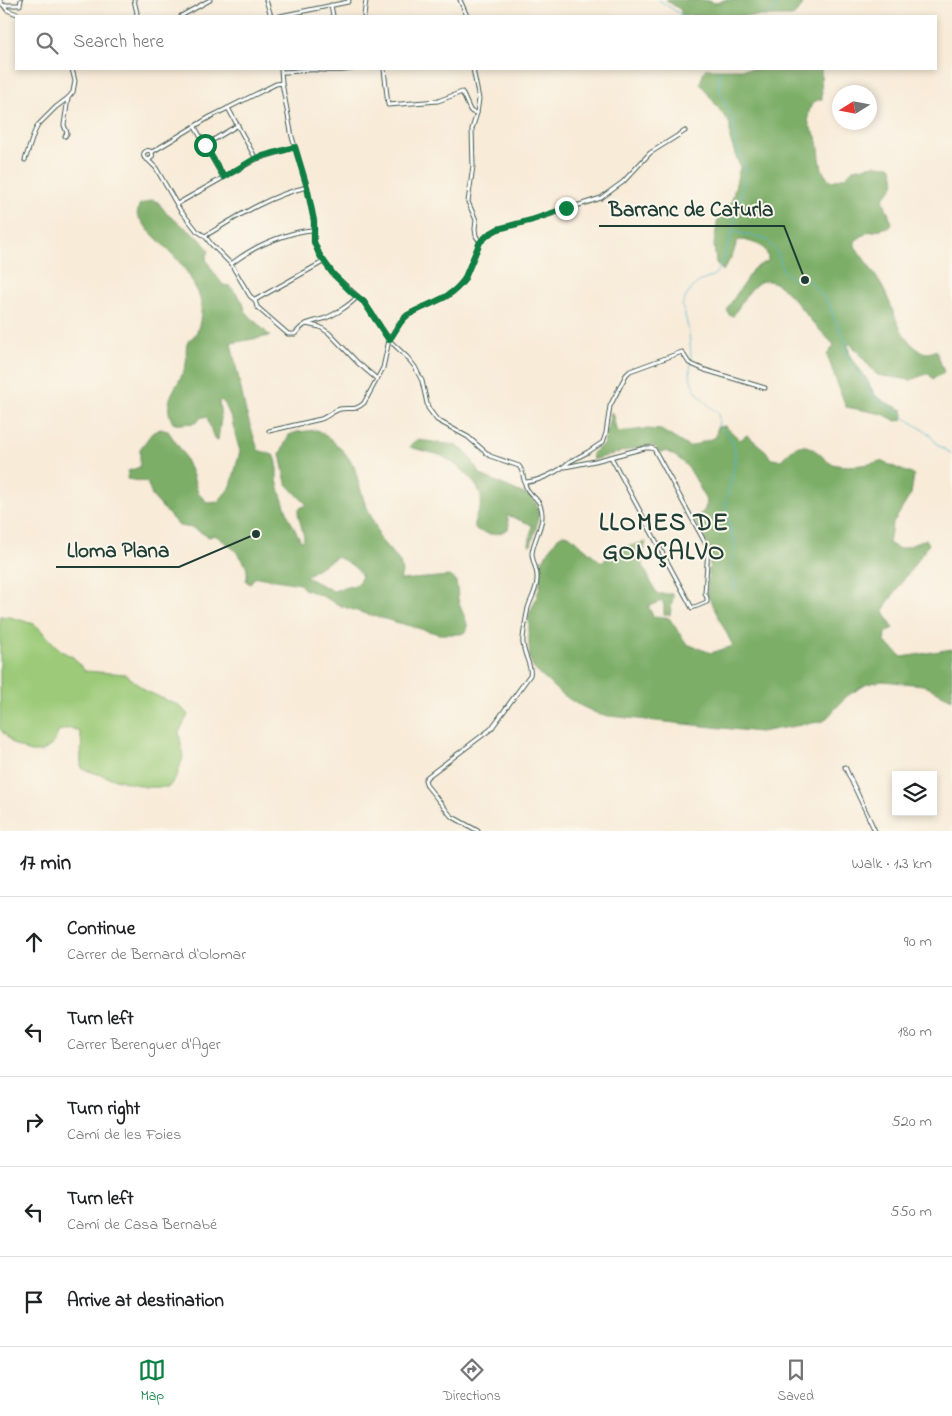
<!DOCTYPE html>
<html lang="en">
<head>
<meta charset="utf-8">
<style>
	body { margin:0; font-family:"Indie Flower",sans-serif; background:#f2f2f2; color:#202124 }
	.controls { position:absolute; right:15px; bottom:15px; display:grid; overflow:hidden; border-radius:0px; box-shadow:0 2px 8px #0003 }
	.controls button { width:45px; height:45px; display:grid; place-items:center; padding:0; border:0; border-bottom:1px solid #e0e0e0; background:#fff; color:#202124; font:25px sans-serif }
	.compass { position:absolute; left:832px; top:85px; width:45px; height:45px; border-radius:50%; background:#fff; box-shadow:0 2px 8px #0003; rotate:259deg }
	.stop { position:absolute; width:15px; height:15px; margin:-11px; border:4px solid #0b8043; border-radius:50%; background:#fff }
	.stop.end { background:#0b8043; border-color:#fff; box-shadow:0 1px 5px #0008 }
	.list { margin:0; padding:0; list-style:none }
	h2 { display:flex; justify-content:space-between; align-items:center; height:65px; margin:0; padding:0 20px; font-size:21px }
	h2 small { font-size:16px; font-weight:400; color:#757577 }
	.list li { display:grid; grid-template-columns:32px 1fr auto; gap:15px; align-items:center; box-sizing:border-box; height:90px; padding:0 20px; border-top:1px solid #e0e0e0 }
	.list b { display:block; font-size:19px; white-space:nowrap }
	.list p { margin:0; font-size:16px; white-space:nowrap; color:#757577 }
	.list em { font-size:16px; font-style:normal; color:#757577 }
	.icon { flex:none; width:28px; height:28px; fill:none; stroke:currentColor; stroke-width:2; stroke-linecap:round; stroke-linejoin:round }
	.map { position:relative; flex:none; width:952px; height:831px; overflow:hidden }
	.search { position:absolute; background:#fff; box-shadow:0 2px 8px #0003; left:15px; right:15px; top:15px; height:55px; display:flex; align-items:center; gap:12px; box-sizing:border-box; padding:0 18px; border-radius:0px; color:#757577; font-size:19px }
	.sheet { height:515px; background:#fff }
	nav { display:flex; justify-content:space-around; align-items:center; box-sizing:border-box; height:70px; border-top:1px solid #e0e0e0; background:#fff; font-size:14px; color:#757577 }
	nav a { display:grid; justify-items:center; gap:2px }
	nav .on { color:#0b8043 }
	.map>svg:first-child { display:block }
</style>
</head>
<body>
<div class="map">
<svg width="952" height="831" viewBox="0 0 952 831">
	<rect width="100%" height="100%" fill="#fbf7ec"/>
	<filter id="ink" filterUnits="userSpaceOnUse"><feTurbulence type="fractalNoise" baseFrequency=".02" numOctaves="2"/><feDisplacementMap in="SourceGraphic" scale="10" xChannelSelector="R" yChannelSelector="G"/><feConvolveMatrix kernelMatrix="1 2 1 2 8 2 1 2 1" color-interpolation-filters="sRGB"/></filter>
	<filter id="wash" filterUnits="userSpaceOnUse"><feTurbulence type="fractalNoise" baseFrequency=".0096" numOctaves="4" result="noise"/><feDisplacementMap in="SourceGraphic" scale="20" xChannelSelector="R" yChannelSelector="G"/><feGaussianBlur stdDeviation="1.12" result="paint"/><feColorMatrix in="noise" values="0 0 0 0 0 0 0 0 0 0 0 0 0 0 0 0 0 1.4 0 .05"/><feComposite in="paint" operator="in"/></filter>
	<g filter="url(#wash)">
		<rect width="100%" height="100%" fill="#f8ebd8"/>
		<path fill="#9cca78" stroke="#5e8456" d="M0 616 10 617 34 624 39 628 55 645 63 652 73 657 85 671 125 674 146 691 180 706 188 715 179 732 183 757 177 775 169 787H146L111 778 82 769C78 754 85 745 79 731L70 728 59 731 53 744 42 752H30L13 744 0 729Z"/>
		<g fill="#7dae68" stroke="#4e764e" fill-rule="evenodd">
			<path d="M666 0H703L716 3 725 0H803L802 7 793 16H681V10Z"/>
			<path d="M705 69H821L822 99C820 100 817 100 815 101 809 105 807 118 809 124 811 130 816 134 818 142 821 155 818 174 832 181L845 177 853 169 875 165 890 166 892 167C896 186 897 184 883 198L884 202 892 223 890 226 875 231 868 232 855 241V246C865 261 877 276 885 292 895 312 897 332 915 347 922 353 928 355 936 350L944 372 933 379 929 374H926L911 380 877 375 850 343 848 346 850 356 866 378 875 395 885 402 903 410V415L902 420 896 421 883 414 846 407 827 355 834 345C828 338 821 332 815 325 804 314 782 277 763 281 751 284 740 306 733 316L729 315 727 309 753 269 763 263 768 262C768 251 764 246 754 243 747 241 744 239 737 241L733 254 723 271 716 263 714 245 717 223 723 211 732 200 740 167 730 139V124L700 83Z"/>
			<path d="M152 200 158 202 167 214 200 239 209 250 206 259 212 270 223 285 230 286 243 302 245 311 270 336 231 343 246 412 258 450 273 455 276 459 277 463V480L280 492 289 518 301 541H303L304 537 298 513C299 507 302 507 307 505L286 483 280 454 289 435 297 432 317 430 332 440 345 453 354 466 364 501 376 527 379 538 400 562 402 572 400 580 450 576C454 579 454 578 456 582 458 589 457 597 459 603 462 613 469 622 467 631L461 634H439L363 613 341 606 322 596 304 589 300 584 257 577 253 579 250 584 246 581C253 561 229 545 215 535L209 537 193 528 179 526 152 496 147 482 127 479 128 471 140 467V449L152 433 160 429 168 431 183 453 192 473 198 493 208 503 218 502 231 486 240 451 235 434 232 420 225 404 221 400 219 402 221 418 218 440 214 439 207 417H202C193 427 192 422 182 424 173 424 181 426 173 423 160 399 179 388 185 367 188 360 185 352 187 344 188 340 191 339 194 336 200 329 202 312 201 303 200 297 197 291 194 285 181 255 153 241 137 215L139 205ZM337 557C348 562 355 566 362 576L358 584 333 591 306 577 316 569Z"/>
			<path d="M611 412C616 417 613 426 618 432L646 429 661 430 689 447 716 437 717 427 725 426 740 440 747 435 766 451 771 459 781 460C796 444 803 440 821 455 824 458 828 463 833 464 845 468 869 465 880 461L914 475 911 494 892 525 889 544 900 549 907 547 926 539 929 544 886 605 884 611 893 628 885 633V642L902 657 952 649V699L923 685 882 681 867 684 847 696 824 721 760 732 600 715 575 703 559 692 534 669 530 659 529 643V615L536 599 540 586V564L558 537 563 534 569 535 602 563 615 549 646 542 642 560 644 568 657 594H673V597L670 615H664V605L662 601 648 606 653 616 669 618 687 644 711 653 733 646 708 596 707 590 711 551 709 547 694 519 704 511 707 503C696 480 690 461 665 451L660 453C660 453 656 447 655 447 649 443 603 457 593 460L592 453 604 444Z"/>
			<path d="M418 440 455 445 467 453 481 475 531 497C545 510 535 530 531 545H529L532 525 507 515 509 524 508 529C499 534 492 536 483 532 482 532 476 530 476 529 470 523 480 511 481 504 485 485 453 460 437 454 428 452 419 450 410 447L412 443Z"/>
		</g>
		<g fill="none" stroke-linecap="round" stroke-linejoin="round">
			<g stroke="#51b3d0" stroke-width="1">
				<path d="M659 0 683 16"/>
				<path d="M766 16C772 13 778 7 778 0"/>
				<path d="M719 69 720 92 727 107 732 116 736 145 739 155 745 165 746 174 732 231 766 239 777 252 784 272 795 281 800 278 810 282 829 303 834 318 846 341V351L851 363 867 385 871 394 898 414 927 432 938 445 952 454"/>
				<path d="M732 232C728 244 724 265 715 274 711 278 706 279 701 281 691 286 686 296 682 306 688 322 690 339 691 356 691 364 689 372 691 380 695 393 707 405 718 413L719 421 718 425 733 441 735 451 734 468 725 504 733 540 736 546C730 564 732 573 736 591"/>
			</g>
		</g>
	</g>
	<g filter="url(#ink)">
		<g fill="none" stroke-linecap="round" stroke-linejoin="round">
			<g stroke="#40574d" stroke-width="5">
				<g id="street">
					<path d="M0 0 1 3 5 7"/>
					<path d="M21 0 20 5H6L5 7 7 10 22 16"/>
					<path d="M134 0 137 13 136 16"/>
					<path d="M266 0 271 16"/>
					<path d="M460 0 467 16"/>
					<path d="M331 5 333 16"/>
					<path d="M181 16 210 0"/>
					<path d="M280 16 348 2 349 0"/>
					<path d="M364 16 366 0"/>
					<path d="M281 69 282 83 292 137 307 187 314 221V242L321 258 333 274 364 302 389 340 407 357 415 367 422 381 428 408 437 420 468 437 490 456 519 466C524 472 523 480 526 487 529 495 537 497 540 505 547 521 534 537 532 553 532 562 538 570 537 579 537 590 531 598 528 608 526 618 524 629 523 638 521 652 533 666 530 675L491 729 427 777 425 780 427 786 451 816 478 831"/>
					<path d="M384 69 388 105 438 101 462 92 470 110 472 112 477 113"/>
					<path d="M473 69 479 99 477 113 472 129 473 166 468 202 476 220 475 229 476 236 480 242"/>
					<path d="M282 72C290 72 298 71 306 70 322 69 336 72 352 69"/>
					<path d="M228 108 256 159"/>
					<path d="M195 127 223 177"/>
					<path d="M65 136 67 133 64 125 68 98"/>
					<path d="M205 145 238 125"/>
					<circle cx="148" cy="155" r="4.5"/>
					<path d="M152 152 210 117 276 84 282 83"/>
					<path d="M147 159 156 168 180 210 190 222 197 231 205 236 211 244 231 264 250 296 255 300 257 307 288 334H295C305 322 309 323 323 319 333 316 350 305 357 297"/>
					<path d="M25 160 34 133 38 125 56 107 68 98 73 92 75 81 72 69"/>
					<path d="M177 204 256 159 295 147"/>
					<path d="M205 236C238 216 269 196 307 187"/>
					<path d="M231 264C251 249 267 241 291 234 298 232 306 230 314 230"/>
					<path d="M255 300 323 262"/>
					<path d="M306 324 320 327 329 333 358 363 377 379"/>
					<path d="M269 431 321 419C327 417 333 411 340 409 350 407 354 412 364 403L383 368 389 340 400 322 407 315 446 297 454 291 464 280 480 242 489 234 498 229 532 220 601 198 623 182 650 153 685 131"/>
					<path d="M565 467 595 461 645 448H651L654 449 708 548 705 593 707 598V602L692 608 611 457"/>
					<path d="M525 482C538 482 560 471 569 462L588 452 603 442 606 433 610 406 626 375 630 371 682 352 689 363 705 370 765 388"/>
					<path d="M845 767 875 831"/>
				</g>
			</g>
			<use href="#street" stroke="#fff" stroke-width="3"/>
		</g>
	</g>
	<g fill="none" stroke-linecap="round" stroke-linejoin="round" filter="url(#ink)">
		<path stroke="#0b8043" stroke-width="6" d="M205 145 224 177 256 158 295 147 307 187 314 221V242L319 254 333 274 351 292 364 302 389 340C396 332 399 321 408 315 427 303 450 300 464 280L480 242 489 234 498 229 532 220 566 208"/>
	</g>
	<g text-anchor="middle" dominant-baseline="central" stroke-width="4" stroke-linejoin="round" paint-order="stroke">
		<g font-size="25" font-weight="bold" letter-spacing="1" fill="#1f3d34" stroke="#fbf7ec">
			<text x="664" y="524">LLOMES DE<tspan x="664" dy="29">GONÇALVO</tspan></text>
		</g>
	</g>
	<path fill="none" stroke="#1f3d34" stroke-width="2" d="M805 280L784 226H599M256 534L179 567H56"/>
	<g fill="#1f3d34" stroke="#fbf7ec" stroke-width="2">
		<circle cx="805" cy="280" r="5"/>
		<circle cx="256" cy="534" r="5"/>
	</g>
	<g font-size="21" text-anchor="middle" font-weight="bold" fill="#1f3d34" stroke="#fbf7ec" stroke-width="4" stroke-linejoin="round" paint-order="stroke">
		<text x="691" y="216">Barranc de Caturla</text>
		<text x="118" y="557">Lloma Plana</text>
	</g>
</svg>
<div class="controls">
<button><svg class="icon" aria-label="layers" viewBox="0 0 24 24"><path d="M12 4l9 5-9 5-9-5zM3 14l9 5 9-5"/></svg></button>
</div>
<svg class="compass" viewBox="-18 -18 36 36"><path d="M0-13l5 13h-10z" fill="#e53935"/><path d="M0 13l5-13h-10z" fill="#757577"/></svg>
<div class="stop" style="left:205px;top:145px"></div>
<div class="stop end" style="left:566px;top:208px"></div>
<div class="search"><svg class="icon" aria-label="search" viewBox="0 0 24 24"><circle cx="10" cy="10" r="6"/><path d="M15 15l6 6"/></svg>Search here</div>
</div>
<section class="sheet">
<h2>17 min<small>Walk · 1.3 km</small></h2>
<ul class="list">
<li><svg class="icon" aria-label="ahead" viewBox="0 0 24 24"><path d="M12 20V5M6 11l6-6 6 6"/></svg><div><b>Continue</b><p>Carrer de Bernard d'Olomar</p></div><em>90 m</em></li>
<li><svg class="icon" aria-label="left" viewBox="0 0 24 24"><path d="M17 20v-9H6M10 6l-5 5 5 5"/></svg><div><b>Turn left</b><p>Carrer Berenguer d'Ager</p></div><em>180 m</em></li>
<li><svg class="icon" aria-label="right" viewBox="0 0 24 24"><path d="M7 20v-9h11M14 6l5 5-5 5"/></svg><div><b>Turn right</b><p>Camí de les Foies</p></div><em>520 m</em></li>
<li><svg class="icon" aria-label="left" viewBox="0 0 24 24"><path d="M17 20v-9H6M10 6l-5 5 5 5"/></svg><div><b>Turn left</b><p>Camí de Casa Bernabé</p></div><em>550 m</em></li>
<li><svg class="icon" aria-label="arrive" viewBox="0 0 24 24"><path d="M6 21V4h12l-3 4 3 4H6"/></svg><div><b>Arrive at destination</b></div></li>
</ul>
</section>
<nav>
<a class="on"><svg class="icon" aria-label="map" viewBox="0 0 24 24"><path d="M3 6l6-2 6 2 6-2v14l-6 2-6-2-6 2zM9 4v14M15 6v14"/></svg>Map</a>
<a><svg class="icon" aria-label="directions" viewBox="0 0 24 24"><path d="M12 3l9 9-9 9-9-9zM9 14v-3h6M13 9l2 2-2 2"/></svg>Directions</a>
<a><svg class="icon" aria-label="saved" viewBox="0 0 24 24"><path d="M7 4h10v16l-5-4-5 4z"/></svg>Saved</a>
</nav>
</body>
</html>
